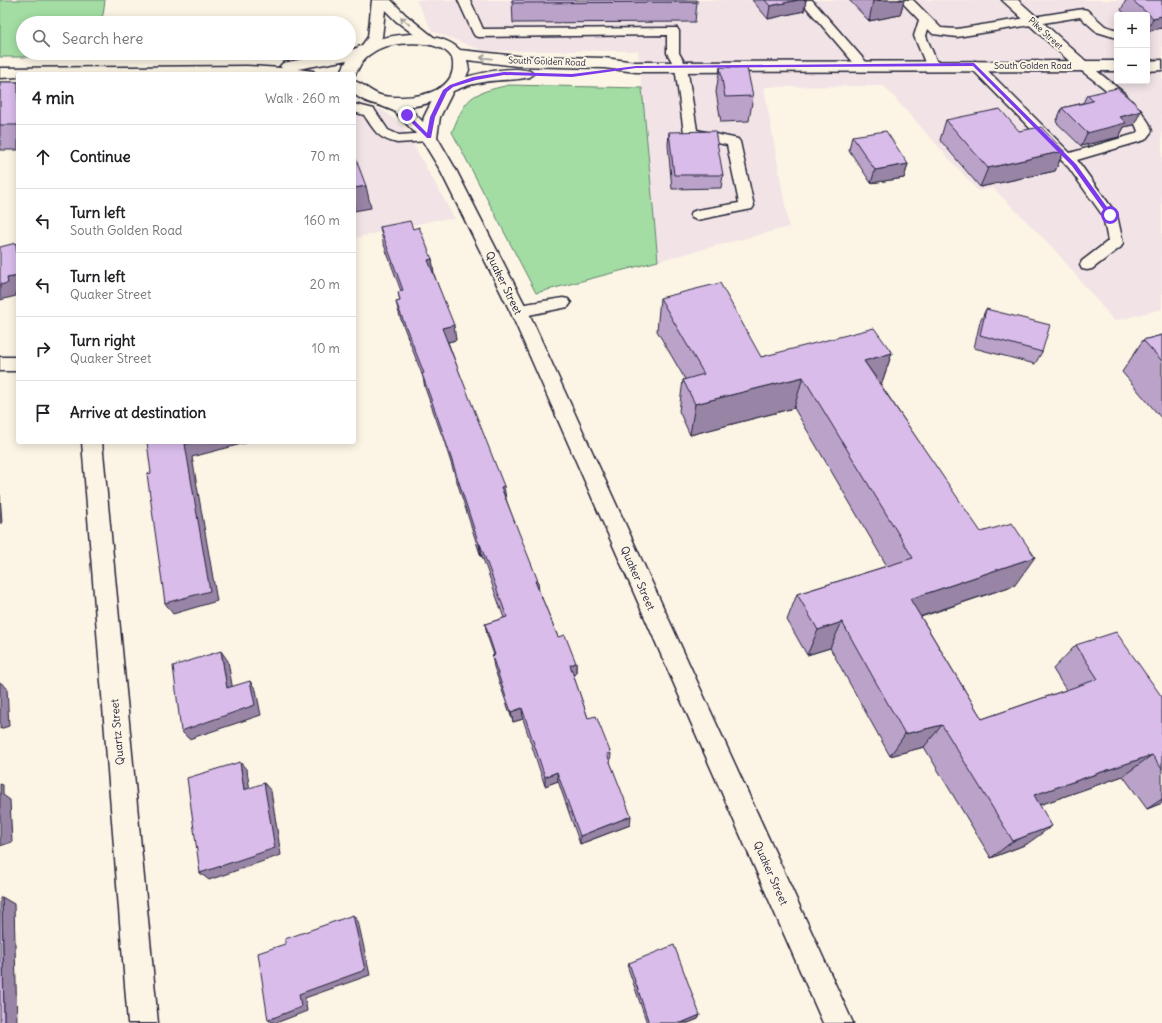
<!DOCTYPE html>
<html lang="en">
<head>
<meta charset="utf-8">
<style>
	body { margin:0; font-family:Delius,sans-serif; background:#f2f2f2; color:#202124 }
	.controls { position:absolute; right:12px; top:12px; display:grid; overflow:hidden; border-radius:4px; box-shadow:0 2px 10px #0003 }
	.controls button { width:36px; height:36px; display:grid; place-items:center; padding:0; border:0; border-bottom:1px solid #e0e0e0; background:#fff; color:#202124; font:20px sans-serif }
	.stop { position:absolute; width:12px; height:12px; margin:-9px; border:3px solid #7c3aed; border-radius:50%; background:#fff }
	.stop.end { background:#7c3aed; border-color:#fff; box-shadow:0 1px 4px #0008 }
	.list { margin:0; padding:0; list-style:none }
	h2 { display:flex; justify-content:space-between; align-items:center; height:52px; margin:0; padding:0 16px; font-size:17px }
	h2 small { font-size:13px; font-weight:400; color:#757577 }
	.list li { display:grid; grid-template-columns:26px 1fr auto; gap:12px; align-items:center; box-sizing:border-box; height:64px; padding:0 16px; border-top:1px solid #e0e0e0 }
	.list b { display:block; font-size:15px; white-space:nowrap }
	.list p { margin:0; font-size:13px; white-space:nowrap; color:#757577 }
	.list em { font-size:13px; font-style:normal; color:#757577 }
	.icon { flex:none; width:22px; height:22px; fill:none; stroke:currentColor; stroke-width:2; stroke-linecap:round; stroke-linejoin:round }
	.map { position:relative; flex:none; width:1162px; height:1023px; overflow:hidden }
	.search { position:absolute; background:#fff; box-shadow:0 2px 10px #0003; left:16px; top:16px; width:340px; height:44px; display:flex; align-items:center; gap:10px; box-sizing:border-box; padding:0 14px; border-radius:22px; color:#757577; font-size:15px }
	.panel { position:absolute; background:#fff; box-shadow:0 2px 10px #0003; left:16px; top:72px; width:340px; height:372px; border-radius:4px }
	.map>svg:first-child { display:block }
</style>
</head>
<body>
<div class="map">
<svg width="1162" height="1023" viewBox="0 0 1162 1023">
	<rect width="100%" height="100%" fill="#fcf5e5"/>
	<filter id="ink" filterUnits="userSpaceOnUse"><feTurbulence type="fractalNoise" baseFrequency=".025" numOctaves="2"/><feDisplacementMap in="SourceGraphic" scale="8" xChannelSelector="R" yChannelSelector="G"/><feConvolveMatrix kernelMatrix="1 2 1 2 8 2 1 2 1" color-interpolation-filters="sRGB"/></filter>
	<g filter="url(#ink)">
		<g fill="#f2e4e6" fill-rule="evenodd">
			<path d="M416 0H1162V309L1114 321 1053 248 993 188 978 191 884 86 764 87 789 227 658 261 638 51H483L432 31ZM1117 15H1147V81H1117Z"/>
			<path d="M354 98 363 104 383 110 403 126 455 219 436 220 354 238Z"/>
		</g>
		<g fill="#a3dda3" stroke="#62806f">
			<path d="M0 0H105L103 15 94 23H23V53H61L57 57H0Z"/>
			<path d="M509 85 642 88 658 261 536 293 452 132C467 95 471 94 509 85Z"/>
		</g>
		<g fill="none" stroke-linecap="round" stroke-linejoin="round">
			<g stroke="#22223b" stroke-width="3">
				<g id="lane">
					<path d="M458 0H470L483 29 677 28 679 31V53L687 67 697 130 738 139 740 142 754 206 752 209 697 220 692 218 690 215 692 212 697 210 739 203 727 145 686 136 684 133 675 67 667 53V35L479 37 475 36 473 33Z"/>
					<path d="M800 0H812L867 63 869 66 867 69H859Z"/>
					<path d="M900 0H913L941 28 957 29 1083 9 1087 10 1105 26 1117 30V38L1097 32 1080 17 957 37 933 34 928 29 926 36 938 65 936 68H928L926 65 914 36 919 20Z"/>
					<path d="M975 61 979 62 1070 153 1135 134 1138 131C1129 104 1100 85 1079 69L1077 66 1079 63H1087L1124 93 1141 111 1149 123 1152 131 1145 140 1077 160 1117 215 1123 243 1121 247 1092 269 1087 270 1082 269 1080 265 1082 261 1108 241 1103 216 1069 168 971 68 969 65 971 62Z"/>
					<path d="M354 104 374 109 388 130 399 135 429 133 434 134 436 137 434 140 429 141 397 143C377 138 375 131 364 115L354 112Z"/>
					<path d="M563 298 568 299 571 303 568 307 519 317 514 315 511 311 514 307 519 305Z"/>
				</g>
			</g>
			<g stroke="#22223b" stroke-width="3">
				<g id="street">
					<path d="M372 0H391L406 15 436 39 434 42 429 43 424 42 396 21 385 10 382 37 373 51 368 53 363 51 360 48 368 37Z"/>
					<path d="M1002 0H1018L1088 63 1091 66 1088 69 1083 71 1078 69Z"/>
					<path d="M445 86 451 88 453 91 440 117 437 137 455 168 528 311 853 1023H823L510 311 439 168 422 140 394 111 379 105 377 102 379 99C397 94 412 111 423 122L424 117 437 91 439 88Z"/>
					<rect x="0" y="357" width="18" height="14"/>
					<path d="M82 442H102L158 1023H128Z"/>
				</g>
			</g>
			<g stroke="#22223b" stroke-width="3">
				<g id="secondary">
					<path d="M411 34C429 36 447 37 460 50L517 56 604 58 636 62 1117 61V71L636 72 604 68 517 66 467 60 469 70 466 77C486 72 510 66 530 71L533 74 530 77C515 81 496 79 479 83 472 84 465 86 458 89 451 91 445 97 437 100 413 110 375 111 354 94V81C365 84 372 94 384 96 403 99 441 97 451 76 453 71 454 64 452 58 442 38 390 41 375 51 360 60 362 64 354 76V74H340L347 60 298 69 313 71 316 74H18V77L0 78V68L247 66 282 68 280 66 283 63 335 53H349V50C357 49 359 46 367 43 381 37 396 35 411 34Z"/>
					<path d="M1162 60V70L1147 71V61Z"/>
				</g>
			</g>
			<use href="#lane" fill="#fcf5e5" fill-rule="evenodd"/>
			<use href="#street" fill="#fcf5e5" fill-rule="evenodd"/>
			<use href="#secondary" fill="#fcf5e5" fill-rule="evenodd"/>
		</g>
		<g fill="#bba2c9" stroke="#22223b">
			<path d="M512 0 697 2 695 22 513 23Z"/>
			<path d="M752 0H806L804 11 768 19Z"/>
			<path d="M849 0H904L900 15 869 21Z"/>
			<path d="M1126 0H1162V28L1147 31V15H1127L1121 10Z"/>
			<path d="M720 67 753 96 749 121 721 122 716 92Z"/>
			<rect x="0" y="82" width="18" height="68"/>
			<path d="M1087 95 1134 125 1124 127 1119 137 1081 146 1056 122 1062 108 1083 103Z"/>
			<path d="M946 120 1019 131 1064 151 1055 171 980 187 940 140Z"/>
			<path d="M669 132 723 175 721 188 672 189 668 145Z"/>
			<path d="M852 136 908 164 904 178 871 183 849 150Z"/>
			<path d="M380 227 413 229 432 259 434 274 456 340 448 342 506 499 539 591 558 637 576 663V674L573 675 588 718 611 754 610 762 630 825 580 844 558 781 545 786 523 719 513 722 494 667 492 656 494 655 487 635 485 624 504 618 482 556 481 557 445 444 425 388 423 377 400 317 396 302 400 301 398 292 401 291 383 242Z"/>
			<path d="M660 298 761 357 892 353 881 385 1015 585 921 617 982 719 1066 690 1053 669 1076 645 1162 697V803L1147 809 1123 776 1039 805 1027 844 991 858 924 747 890 756 830 648 807 655 787 620 797 594 887 566 794 408 690 435 679 411 683 380 685 379 657 331Z"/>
			<path d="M986 309 1042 352 1035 364 974 348 980 322Z"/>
			<path d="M1162 335V419L1122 372 1143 340Z"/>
			<path d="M629 963 700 1015 698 1019 688 1023H647L628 968Z"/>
		</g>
		<g fill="#9884a4" stroke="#22223b">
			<path d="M798 0H806L804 11 768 19 770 6Z"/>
			<path d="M881 0H904L900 15 869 21 873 1Z"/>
			<path d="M1162 16V28L1147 31 1153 18Z"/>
			<path d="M1141 111 1134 125 1124 127 1119 137 1081 146 1087 133 1120 117Z"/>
			<path d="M1064 151 1055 171 980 187 988 168Z"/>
			<path d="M908 164 904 178 871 183 875 170Z"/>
			<path d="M366 186 371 208 354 211V188Z"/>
			<path d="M16 243 18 246V271Z"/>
			<path d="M432 259 434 274 431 275 428 260Z"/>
			<path d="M18 276V291H16V296L0 300V285L7 278Z"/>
			<path d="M454 325 456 340 444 343 442 328Z"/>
			<path d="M892 353 881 385 864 361Z"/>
			<path d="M803 377 794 408 690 435 695 404Z"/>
			<path d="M195 442H249L192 457 217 601 173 614 165 603 185 444Z"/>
			<path d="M504 486 506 499 501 487Z"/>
			<path d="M0 495 2 523H0Z"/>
			<path d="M479 544H480L482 556 481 557Z"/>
			<path d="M1035 557 1015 585 895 625 910 599Z"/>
			<path d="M535 581H538L539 593Z"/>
			<path d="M842 622 830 648 807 655 818 630Z"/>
			<path d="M221 651 228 661 234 697 227 688Z"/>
			<path d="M576 663V674L570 676V665Z"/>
			<path d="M250 681 256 690 261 715 189 739 181 731Z"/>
			<path d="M0 682 7 688 9 726 0 729Z"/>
			<path d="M522 708 523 719 513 722 511 712Z"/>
			<path d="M942 725 924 747 890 756 905 734Z"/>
			<path d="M1152 755 1123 776 1011 815 1034 795Z"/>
			<path d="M240 762 247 770 251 798 244 790Z"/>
			<path d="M557 772 558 781 545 786V777Z"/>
			<path d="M264 783 271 791 281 855 209 880 200 873Z"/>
			<path d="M0 784 3 785V795L10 800 12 842 0 846Z"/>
			<path d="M1162 799V803L1147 809Z"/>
			<path d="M631 816 630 825 580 844V836Z"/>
			<path d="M1052 826 1027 844 991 858 1013 841Z"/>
			<path d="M2 897 14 904 17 1023H4Z"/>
			<path d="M353 915 358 921 370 975 305 998 307 1011 276 1023H275L268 1020 299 994Z"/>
			<path d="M700 1015 698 1019 688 1023H681Z"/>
		</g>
		<g fill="#d9bcea" stroke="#22223b">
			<path d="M512 0H697V2L512 3Z"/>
			<path d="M765 0H798L770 6Z"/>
			<path d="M872 0H881L873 1Z"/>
			<path d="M1132 0H1162V16L1153 18Z"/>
			<path d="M720 67 747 68 753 96 725 97Z"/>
			<rect x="0" y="82" width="18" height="43"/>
			<path d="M1117 88 1137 105 1141 111 1120 117 1126 123 1087 133 1062 108 1093 101 1087 95Z"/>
			<path d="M1000 109 1019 131 1041 127 1064 151 988 168 946 120Z"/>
			<path d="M715 131 723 175H674L669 132Z"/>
			<path d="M886 131 908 164 875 170 852 136Z"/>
			<path d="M354 154 366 186 354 188Z"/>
			<path d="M410 221 413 229 419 227 432 259 428 260 454 325 442 328 504 486 501 487 538 581H535L558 637 565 635 576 663 570 665 588 718 596 716 611 754H607L631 816 580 836 557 772 545 777 522 708 511 712 492 656 495 655 485 624 507 617 480 544H479L442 430 422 374 424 373 396 302 400 301 398 292 403 290 380 227Z"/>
			<path d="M16 243 18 276 7 278 8 283 0 285V247Z"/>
			<path d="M720 283 761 357 874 328 892 353 864 361 981 532 1012 523 1035 557 910 599 982 719 1098 679 1076 645 1116 632 1162 697V769L1152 755 1034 795 1052 826 1013 841 942 725 905 734 842 622 818 630 797 594 913 558 803 377 695 404 683 380 704 374 660 298Z"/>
			<path d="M986 309 1050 325 1042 352 980 335Z"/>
			<path d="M1162 335V361L1143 340Z"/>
			<path d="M147 442H195L185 444 210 591 165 603 147 474 151 473Z"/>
			<path d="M221 651 227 688 250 681 255 705 181 731 173 666Z"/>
			<path d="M240 762 244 790 264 783 275 848 200 873 187 778Z"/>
			<path d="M2 897 4 1023H0V898Z"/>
			<path d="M353 915 365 970 299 994 301 1007 268 1020 258 953 285 944V939Z"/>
			<path d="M674 945 700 1015 681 1023H649L629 963Z"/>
		</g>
		<defs><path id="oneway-shaft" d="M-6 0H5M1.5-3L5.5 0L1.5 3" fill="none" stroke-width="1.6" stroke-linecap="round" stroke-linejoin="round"/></defs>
		<g stroke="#9a9698">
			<use href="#oneway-shaft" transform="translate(405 21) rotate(-139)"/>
			<use href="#oneway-shaft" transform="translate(486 58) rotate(-174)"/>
		</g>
	</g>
	<path fill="#7c3aed" d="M974 63 1076 164 1112 214V216H1108L1072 166 973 66 636 68 572 77 504 75 476 80 453 87 447 92 435 117 431 138H427L404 115 408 114 427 133 430 117 443 90 450 85 473 77 504 72 572 74 636 66Z"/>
	<g text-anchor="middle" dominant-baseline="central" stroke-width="4" stroke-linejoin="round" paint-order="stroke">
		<g font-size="9" fill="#22223b" stroke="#fcf5e5">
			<text transform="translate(1046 33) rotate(42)">Pike Street</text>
			<text transform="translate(547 61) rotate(2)">South Golden Road</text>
			<text x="1033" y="65">South Golden Road</text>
		</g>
		<g font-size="11" fill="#22223b" stroke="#fcf5e5">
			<text transform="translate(504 283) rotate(64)">Quaker Street</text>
			<text transform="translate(638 578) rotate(66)">Quaker Street</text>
			<text transform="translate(117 732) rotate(-95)">Quartz Street</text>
			<text transform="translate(771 873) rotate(66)">Quaker Street</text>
		</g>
	</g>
</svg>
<div class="controls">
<button>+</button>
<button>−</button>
</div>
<div class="stop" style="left:1110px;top:215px"></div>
<div class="stop end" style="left:407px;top:115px"></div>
<div class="search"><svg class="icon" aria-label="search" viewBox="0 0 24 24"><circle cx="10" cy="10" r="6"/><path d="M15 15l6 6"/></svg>Search here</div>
<section class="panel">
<h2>4 min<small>Walk · 260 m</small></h2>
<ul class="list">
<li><svg class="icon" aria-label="ahead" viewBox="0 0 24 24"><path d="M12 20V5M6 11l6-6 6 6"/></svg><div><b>Continue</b></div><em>70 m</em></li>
<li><svg class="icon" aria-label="left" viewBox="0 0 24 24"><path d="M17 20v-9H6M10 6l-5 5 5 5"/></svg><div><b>Turn left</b><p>South Golden Road</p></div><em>160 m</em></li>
<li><svg class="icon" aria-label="left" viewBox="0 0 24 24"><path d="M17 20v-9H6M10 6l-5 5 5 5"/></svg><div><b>Turn left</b><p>Quaker Street</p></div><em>20 m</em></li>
<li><svg class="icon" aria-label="right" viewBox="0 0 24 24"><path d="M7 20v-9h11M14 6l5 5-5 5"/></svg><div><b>Turn right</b><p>Quaker Street</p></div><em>10 m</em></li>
<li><svg class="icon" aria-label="arrive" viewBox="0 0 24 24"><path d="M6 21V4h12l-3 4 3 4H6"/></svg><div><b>Arrive at destination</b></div></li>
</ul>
</section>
</div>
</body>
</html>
